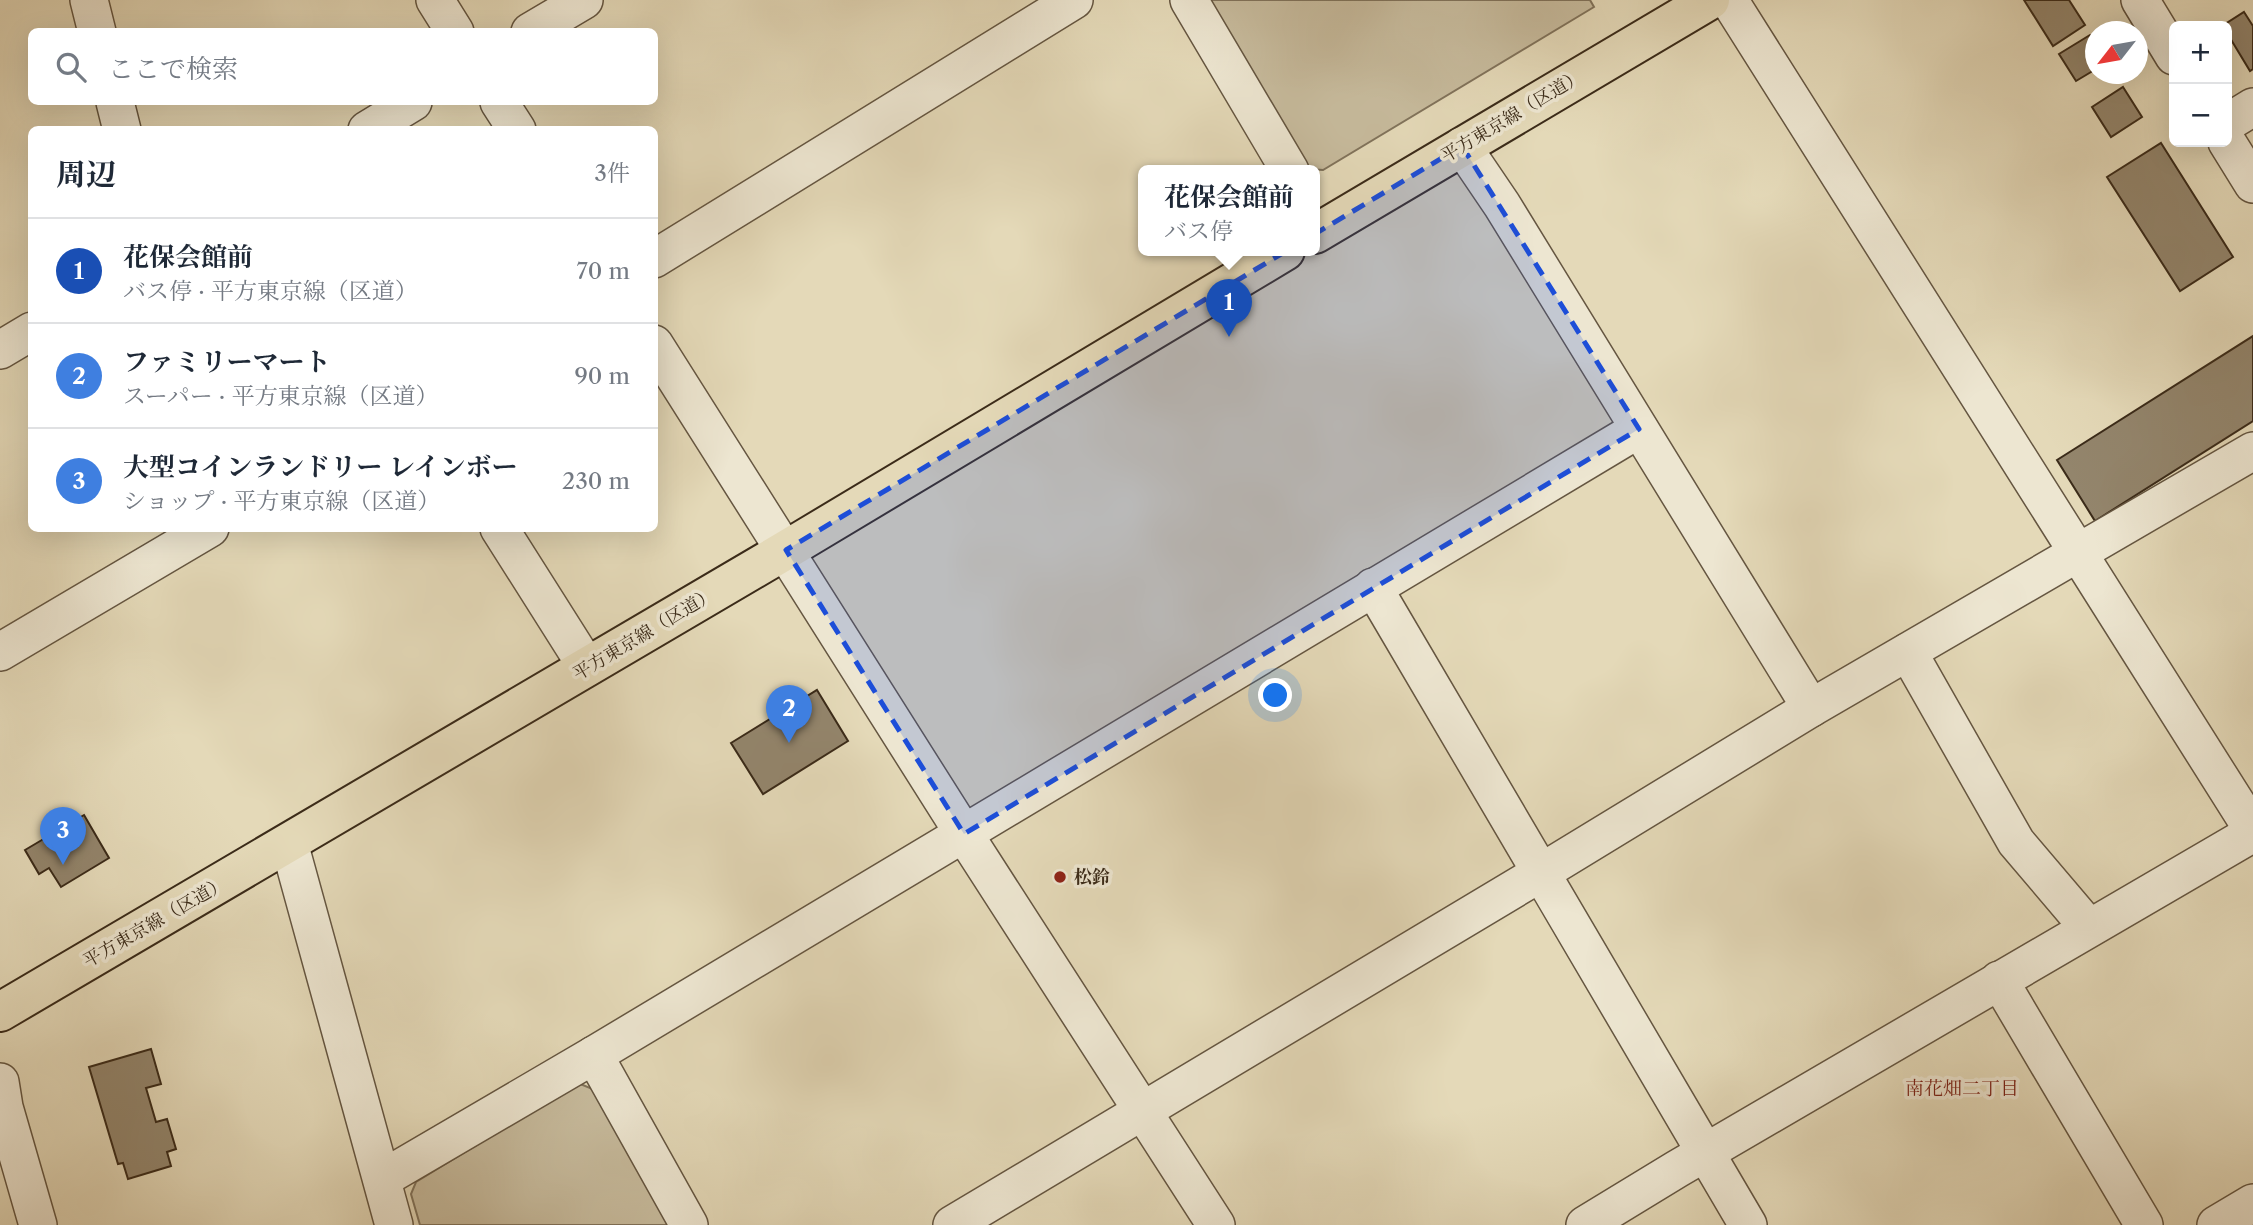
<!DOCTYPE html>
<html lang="ja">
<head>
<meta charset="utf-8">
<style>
	body { margin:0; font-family:"Libre Caslon Text","Noto Serif JP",serif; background:#f6f6f7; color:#1f2937 }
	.controls { position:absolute; right:21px; top:21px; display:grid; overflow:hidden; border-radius:10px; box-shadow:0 7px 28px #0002 }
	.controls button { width:63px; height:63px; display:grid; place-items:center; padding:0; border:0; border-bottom:2px solid #e0e1e3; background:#fff; color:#1f2937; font:35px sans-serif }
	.compass { position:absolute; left:2085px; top:21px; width:63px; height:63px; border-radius:50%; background:#fff; box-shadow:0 7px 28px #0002; rotate:239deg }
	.you { position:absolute; left:1276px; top:696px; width:24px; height:24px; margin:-18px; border:5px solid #fff; border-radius:50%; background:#1a73e8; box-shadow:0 0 0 10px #1a73e833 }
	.badge { display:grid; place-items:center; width:46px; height:46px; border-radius:50%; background:#8f2418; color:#fff; font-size:23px; font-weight:700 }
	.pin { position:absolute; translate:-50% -58px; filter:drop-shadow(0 2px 4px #0008) }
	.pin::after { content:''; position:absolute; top:37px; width:24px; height:21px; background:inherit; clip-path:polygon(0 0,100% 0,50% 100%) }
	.popup { position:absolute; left:1138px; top:165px; width:182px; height:91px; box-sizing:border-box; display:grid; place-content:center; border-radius:10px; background:#fff; filter:drop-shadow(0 2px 5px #0005); font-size:23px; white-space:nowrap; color:#747a83 }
	.popup b { font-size:26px; color:#1f2937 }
	.popup::after { content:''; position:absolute; left:50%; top:100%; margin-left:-14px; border:14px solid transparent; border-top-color:#fff }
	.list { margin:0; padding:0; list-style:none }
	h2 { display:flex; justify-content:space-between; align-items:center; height:91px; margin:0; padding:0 28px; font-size:30px }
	h2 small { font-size:23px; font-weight:400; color:#747a83 }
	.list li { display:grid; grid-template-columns:46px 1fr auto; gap:21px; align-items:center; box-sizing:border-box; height:105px; padding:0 28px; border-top:2px solid #e0e1e3 }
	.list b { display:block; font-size:26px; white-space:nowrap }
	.list p { margin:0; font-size:23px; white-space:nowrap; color:#747a83 }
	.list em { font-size:23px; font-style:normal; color:#747a83 }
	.icon { flex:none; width:38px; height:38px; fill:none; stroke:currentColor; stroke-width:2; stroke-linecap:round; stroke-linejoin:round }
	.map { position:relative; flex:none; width:2253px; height:1225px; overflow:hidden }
	.search { position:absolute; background:#fff; box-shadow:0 7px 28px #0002; left:28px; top:28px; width:630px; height:77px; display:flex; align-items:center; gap:18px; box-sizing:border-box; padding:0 24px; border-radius:10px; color:#747a83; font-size:26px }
	.panel { position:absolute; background:#fff; box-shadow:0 7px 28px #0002; left:28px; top:126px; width:630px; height:406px; border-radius:10px }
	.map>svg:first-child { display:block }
</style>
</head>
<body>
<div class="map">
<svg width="2253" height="1225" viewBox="0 0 2253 1225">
	<rect width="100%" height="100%" fill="#e4d9b8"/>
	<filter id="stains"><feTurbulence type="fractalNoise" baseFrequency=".00286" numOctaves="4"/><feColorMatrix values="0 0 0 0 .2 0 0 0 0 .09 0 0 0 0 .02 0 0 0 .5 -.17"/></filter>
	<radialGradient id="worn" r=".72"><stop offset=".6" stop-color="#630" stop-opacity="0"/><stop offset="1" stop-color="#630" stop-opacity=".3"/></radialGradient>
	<g fill="#c7bb9d" stroke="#81735b" stroke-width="2">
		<path d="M1207 0H1590L1594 7 1323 170 1309 169Z"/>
		<path d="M578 1083 595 1090 671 1225H420L411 1194 416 1182Z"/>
	</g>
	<g fill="#93856c" stroke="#3b2b19" stroke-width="2">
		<path d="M2024 0H2069L2085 25 2053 46Z"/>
		<path d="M2244 12 2253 26V69L2250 71 2227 33V26H2222Z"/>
		<path d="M2090 35 2096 43V69L2076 81 2059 54Z"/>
		<path d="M2123 87 2142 117 2111 137 2092 107Z"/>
		<path d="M2161 143 2233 257 2180 291 2107 177Z"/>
		<path d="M2253 336V421L2095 521 2057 460Z"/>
		<path d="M817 690 848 741 763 794 731 743Z"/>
		<path d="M84 815 109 858 61 887 49 868 39 874 25 850Z"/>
		<path d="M151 1049 161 1084 146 1088 156 1122 167 1119 176 1149 167 1152 171 1166 128 1179 123 1163 118 1164 89 1067Z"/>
	</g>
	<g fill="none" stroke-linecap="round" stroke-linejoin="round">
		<g stroke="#655641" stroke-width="40">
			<g id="minor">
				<path d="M89 0 97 32"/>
				<path d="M435 0 455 32"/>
				<path d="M1189 0 1290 171"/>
				<path d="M1729 0 2253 830"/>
				<path d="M2140 0 2174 56"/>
				<path d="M530 32 584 0"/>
				<path d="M115 102 122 130"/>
				<path d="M499 102 517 130"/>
				<path d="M2227 123 2253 107"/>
				<path d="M367 130 413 102"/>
				<path d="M2227 142 2253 184"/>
				<path d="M1462 146 1502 205 1811 708"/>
				<path d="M654 259 1074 0"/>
				<path d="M654 344 964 834 1216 1225"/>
				<path d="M0 350 32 331"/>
				<path d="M499 528 587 667"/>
				<path d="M1373 587 1748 1225"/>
				<path d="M0 652 210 528"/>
				<path d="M1908 652 2016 842 2089 928"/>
				<path d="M289 843 394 1225"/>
				<path d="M1999 980 2144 1225"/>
				<path d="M594 1055 689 1225"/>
				<path d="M0 1082 4 1107 38 1225"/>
				<path d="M382 1179 594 1055 1639 429"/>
				<path d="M952 1225 1542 872 1811 708 2253 451"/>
				<path d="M1585 1225 1677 1169 2253 833"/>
				<path d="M2216 1225 2253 1203"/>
			</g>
		</g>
		<g stroke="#3b2b19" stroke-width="42">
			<g id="major">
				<path d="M1315 234 1710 0"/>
				<path d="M0 1012 786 550 1285 251"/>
			</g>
		</g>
		<use href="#minor" stroke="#ede6d1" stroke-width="37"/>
		<use href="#major" stroke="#e4d9b8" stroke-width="38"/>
	</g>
	<path fill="#1d4ed8" fill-opacity="0.2" stroke="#1d4ed8" stroke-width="5" stroke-dasharray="14 9" stroke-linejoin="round" d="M1462 146 1639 429 964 834 786 550Z"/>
	<circle fill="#8f2418" stroke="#ede6d1" stroke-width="2.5" cx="1060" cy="877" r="7"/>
	<g text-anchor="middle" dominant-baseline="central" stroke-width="7" stroke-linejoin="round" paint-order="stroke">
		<g font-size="18" fill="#3b2b19" stroke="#ede6d1">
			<text transform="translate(1512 116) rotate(-31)">平方東京線（区道）</text>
			<text transform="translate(644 634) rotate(-31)">平方東京線（区道）</text>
			<text transform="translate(155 922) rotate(-30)">平方東京線（区道）</text>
		</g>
		<g font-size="18" font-weight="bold" fill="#3b2b19" stroke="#ede6d1" text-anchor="start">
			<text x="1074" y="877">松鈴</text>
		</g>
		<g font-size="19" fill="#7a1f14" stroke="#ede6d1">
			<text x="1962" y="1088">南花畑二丁目</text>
		</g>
	</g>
	<rect width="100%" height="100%" filter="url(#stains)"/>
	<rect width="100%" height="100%" fill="url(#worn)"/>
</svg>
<div class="controls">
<button>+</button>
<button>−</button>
</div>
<svg class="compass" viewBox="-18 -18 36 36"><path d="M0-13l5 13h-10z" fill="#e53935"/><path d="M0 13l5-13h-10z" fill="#747a83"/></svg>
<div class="you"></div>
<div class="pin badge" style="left:1229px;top:337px;background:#1a4fb4">1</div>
<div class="popup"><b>花保会館前</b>バス停</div>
<div class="pin badge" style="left:789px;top:743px;background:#3f7fe0">2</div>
<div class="pin badge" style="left:63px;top:865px;background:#3f7fe0">3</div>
<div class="search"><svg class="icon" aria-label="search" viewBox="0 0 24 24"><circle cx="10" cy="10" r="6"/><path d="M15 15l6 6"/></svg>ここで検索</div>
<section class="panel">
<h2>周辺<small>3件</small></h2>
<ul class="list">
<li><span class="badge" style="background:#1a4fb4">1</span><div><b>花保会館前</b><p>バス停 · 平方東京線（区道）</p></div><em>70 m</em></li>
<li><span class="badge" style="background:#3f7fe0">2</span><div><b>ファミリーマート</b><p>スーパー · 平方東京線（区道）</p></div><em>90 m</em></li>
<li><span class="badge" style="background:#3f7fe0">3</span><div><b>大型コインランドリー レインボー</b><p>ショップ · 平方東京線（区道）</p></div><em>230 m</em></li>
</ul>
</section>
</div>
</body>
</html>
